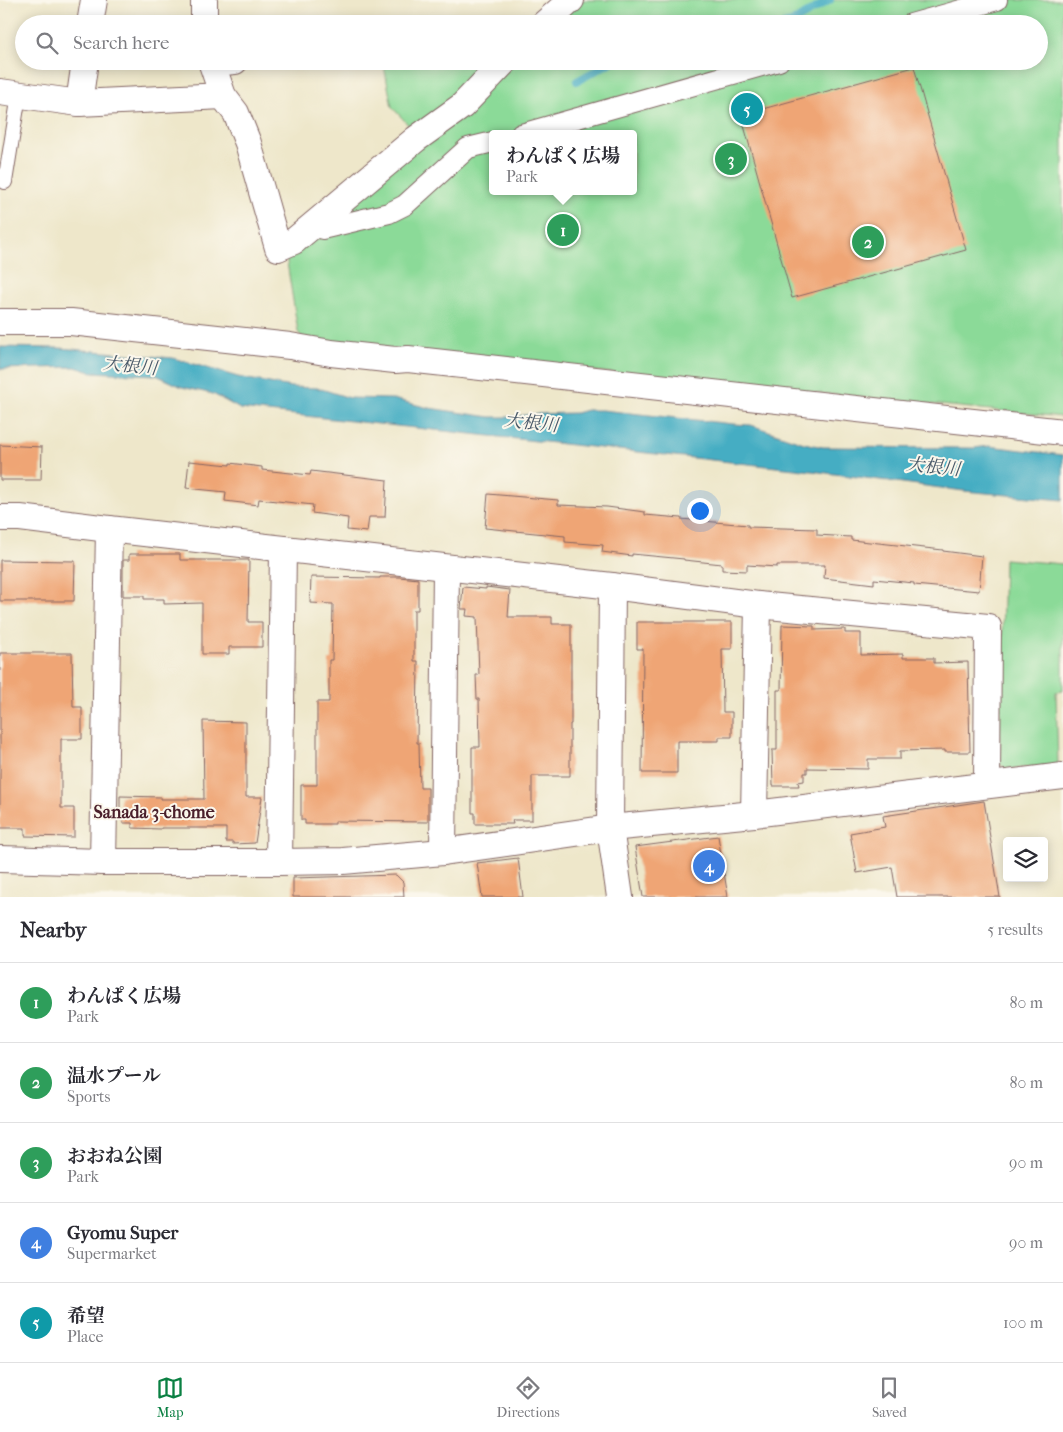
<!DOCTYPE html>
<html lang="en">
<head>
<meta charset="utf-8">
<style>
	body { margin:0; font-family:"IM FELL French Canon","Noto Serif JP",serif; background:#f7f7f7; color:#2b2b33 }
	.controls { position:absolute; right:15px; bottom:15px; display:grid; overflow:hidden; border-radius:5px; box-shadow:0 2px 12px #0003 }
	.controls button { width:45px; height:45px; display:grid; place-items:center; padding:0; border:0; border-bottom:1px solid #e1e1e2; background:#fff; color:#2b2b33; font:25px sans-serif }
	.you { position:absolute; left:699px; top:510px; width:18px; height:18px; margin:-12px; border:4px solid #fff; border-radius:50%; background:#1a73e8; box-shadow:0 0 0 8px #1a73e833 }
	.badge { display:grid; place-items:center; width:32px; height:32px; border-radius:50%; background:#0b8043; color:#fff; font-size:16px; font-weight:700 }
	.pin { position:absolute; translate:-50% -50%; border:2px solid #fff; box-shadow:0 1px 5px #0006 }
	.popup { position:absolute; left:489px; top:130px; width:148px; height:65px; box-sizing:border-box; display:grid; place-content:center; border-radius:5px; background:#fff; filter:drop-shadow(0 1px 4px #0005); font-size:16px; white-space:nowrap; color:#7c7c81 }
	.popup b { font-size:19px; color:#2b2b33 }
	.popup::after { content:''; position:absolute; left:50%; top:100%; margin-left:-10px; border:10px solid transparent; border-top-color:#fff }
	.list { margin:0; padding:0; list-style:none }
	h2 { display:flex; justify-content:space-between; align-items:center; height:65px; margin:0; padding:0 20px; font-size:21px }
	h2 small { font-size:16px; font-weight:400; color:#7c7c81 }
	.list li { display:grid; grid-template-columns:32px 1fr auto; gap:15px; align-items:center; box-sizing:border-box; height:80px; padding:0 20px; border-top:1px solid #e1e1e2 }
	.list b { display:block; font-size:19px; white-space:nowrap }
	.list p { margin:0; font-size:16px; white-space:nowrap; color:#7c7c81 }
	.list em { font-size:16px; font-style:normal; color:#7c7c81 }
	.icon { flex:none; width:28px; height:28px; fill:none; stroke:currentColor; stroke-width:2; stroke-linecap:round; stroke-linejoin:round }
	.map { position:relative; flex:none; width:1063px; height:897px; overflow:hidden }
	.search { position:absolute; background:#fff; box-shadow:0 2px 12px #0003; left:15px; right:15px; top:15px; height:55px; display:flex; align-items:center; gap:12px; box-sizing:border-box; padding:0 18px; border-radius:28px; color:#7c7c81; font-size:19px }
	.sheet { height:465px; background:#fff }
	nav { display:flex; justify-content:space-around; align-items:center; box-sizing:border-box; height:70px; border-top:1px solid #e1e1e2; background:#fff; font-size:14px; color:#7c7c81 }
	nav a { display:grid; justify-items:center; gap:2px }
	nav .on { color:#0b8043 }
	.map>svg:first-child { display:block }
</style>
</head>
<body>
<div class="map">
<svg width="1063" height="897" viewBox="0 0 1063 897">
	<rect width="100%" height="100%" fill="#fbf7ec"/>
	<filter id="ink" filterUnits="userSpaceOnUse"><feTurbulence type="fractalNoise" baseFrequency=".02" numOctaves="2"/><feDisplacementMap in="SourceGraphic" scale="10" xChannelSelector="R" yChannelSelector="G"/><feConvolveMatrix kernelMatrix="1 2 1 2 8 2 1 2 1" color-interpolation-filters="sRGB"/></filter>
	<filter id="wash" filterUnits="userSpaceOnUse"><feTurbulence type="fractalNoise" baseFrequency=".0096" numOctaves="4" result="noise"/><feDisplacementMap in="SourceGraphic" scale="20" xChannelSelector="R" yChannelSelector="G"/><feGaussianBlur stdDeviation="1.12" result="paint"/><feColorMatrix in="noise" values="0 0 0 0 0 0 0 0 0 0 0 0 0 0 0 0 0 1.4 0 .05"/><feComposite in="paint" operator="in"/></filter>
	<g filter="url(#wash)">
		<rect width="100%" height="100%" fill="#eee7ca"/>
		<g fill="#8bda98" stroke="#6a7c62" fill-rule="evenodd">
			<path d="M581 0H1063V417L306 343 298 332 286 256 511 61H1039V24H554ZM493 134H633V191H493Z"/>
			<path d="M383 61H493L448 103 413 130 392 107Z"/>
			<path d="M1004 559 1063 564V691L1056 692 1058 765 1006 769 999 763Z"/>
		</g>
		<path fill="#44adc3" stroke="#476677" d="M0 347 60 348 173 358 238 377 291 387 318 388 350 398 393 399 429 408 490 417H510L532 414 576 413 587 410H602L733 424 751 425 804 443 823 447 974 448 989 446 1063 455V500L964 491 804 470 240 409 213 394 182 387 156 375 91 372 75 367 0 369Z"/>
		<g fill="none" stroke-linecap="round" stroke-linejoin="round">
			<g stroke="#44adc3" stroke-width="8">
				<path d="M785 24 794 21 830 0"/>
				<path d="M577 81 613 61"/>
			</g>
		</g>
		<g id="blocks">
			<g fill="#efa575">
				<path d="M914 67 966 250 792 298 741 115Z"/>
				<path d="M0 445 42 447 41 480H0Z"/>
				<path d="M189 461 230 465V463L262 467V470L310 475 311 471 387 480 385 517H369L367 532 347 530 348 518 312 513 313 505 259 499 258 505 225 501 226 492 186 488Z"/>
				<path d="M488 494 558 500V505L607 507 645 512V515L681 518V519L748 525V527L817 529V535L851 537V540L943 550V551L982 556 979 591 914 585V583L874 579V584L824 578 825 565H777V567L747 565V571L722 570V564L684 560V559L632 554V556L602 552 603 545 565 542V536L485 528Z"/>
				<path d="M129 554H180V560H249L248 622H262V647H229V654H202V603L164 604V599H144V596H123V560H129Z"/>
				<path d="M0 560 75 561 74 601H0Z"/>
				<path d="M311 577 380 578V577H399L418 579V610H414V661H418L417 743H419L420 788H428V822L335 821V824H305V820H301V785H317V702H329V660H332L333 604 310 603Z"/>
				<path d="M463 587 486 589V587L510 590 508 617H552V624H571V724H570V776H532V820H512L513 824H475V813H472V747H480L479 699H477L476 675H479L477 617 466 616 467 609H461Z"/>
				<path d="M637 622H732V649H722L723 712H732V737H719V741H677V773H642L643 649H637Z"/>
				<path d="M782 625 814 626V630L845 629V633H861V655L903 654V658H934V663L968 662 970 752H945V750L900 751V759H868V769L807 768V773H804V781L798 782 799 786H773L772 750H777V690H781Z"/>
				<path d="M0 653H72L73 707H82V739H61V808H74V837L25 836V828H0Z"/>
				<path d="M203 721 246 722V797H262L255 843 233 844V842H226V828H161V829L132 828V823H123V820H120V796L161 797V799H204Z"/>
				<path d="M984 801 1000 897H897L892 867 857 873 850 833 885 827 883 816Z"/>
				<path d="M718 836 728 897H643L635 847Z"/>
				<path d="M518 858 523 897H482L477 863Z"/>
				<path d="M396 875 403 882 404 897H293V878Z"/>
			</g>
		</g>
	</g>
	<g filter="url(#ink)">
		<use href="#blocks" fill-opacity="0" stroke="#836563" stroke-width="1"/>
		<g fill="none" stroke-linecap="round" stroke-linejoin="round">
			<g stroke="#836563" stroke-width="16">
				<path id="service" d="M5 182 19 95"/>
			</g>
			<g stroke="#836563" stroke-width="22">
				<g id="pedestrian">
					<path d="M911 24 997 0"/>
					<path d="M521 134 779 61"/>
					<path d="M315 223 322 229 389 213 405 205 468 148 493 142"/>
				</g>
			</g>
			<g stroke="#836563" stroke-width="28">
				<g id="minor">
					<path d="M90 24 94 0"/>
					<path d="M204 24V0"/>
					<path d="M544 24 571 0"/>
					<path d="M211 61 223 96 236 113 248 143 278 248 294 241 416 139 462 106 505 61"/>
					<path d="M212 63 235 61"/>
					<path d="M0 92 79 103 223 96"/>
					<path d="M79 103 85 61"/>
					<path d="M0 322H71L290 346 331 353 395 360 408 359 1063 432"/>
					<path d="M0 518H20L109 529 612 586 758 605 988 627 987 785"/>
					<path d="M612 586 610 828 620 897"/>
					<path d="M754 814 758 605"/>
					<path d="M443 852 446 568"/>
					<path d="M0 859 103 862H279L343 861 443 852 610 828 754 814 1063 776"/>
					<path d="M103 862 109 529"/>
					<path d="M279 862 283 549"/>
				</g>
			</g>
			<use href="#service" stroke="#fff" stroke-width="14"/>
			<use href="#pedestrian" stroke="#fff" stroke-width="20"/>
			<use href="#minor" stroke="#fff" stroke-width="26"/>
		</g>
	</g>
	<g text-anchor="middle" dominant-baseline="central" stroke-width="4" stroke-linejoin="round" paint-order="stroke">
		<g font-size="18" font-style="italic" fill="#485868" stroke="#fbf7ec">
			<text transform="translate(130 366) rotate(6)">大根川</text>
			<text transform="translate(531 423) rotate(6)">大根川</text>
			<text transform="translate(933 467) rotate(6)">大根川</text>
		</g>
		<g font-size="18" font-weight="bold" fill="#4a1f2b" stroke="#fbf7ec">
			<text x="154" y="812">Sanada 3-chome</text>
		</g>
	</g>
</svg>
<div class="controls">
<button><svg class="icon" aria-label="layers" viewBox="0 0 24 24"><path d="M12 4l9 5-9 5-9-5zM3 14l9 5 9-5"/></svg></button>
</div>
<div class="you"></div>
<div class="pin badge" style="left:563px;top:230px;background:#2e9e5b">1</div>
<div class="popup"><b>わんぱく広場</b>Park</div>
<div class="pin badge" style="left:868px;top:242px;background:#2e9e5b">2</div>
<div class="pin badge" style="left:731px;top:159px;background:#2e9e5b">3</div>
<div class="pin badge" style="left:709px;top:866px;background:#3f7fe0">4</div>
<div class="pin badge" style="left:747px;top:109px;background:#0f9aa8">5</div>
<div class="search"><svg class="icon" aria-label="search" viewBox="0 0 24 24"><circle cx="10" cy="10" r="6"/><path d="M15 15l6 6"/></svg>Search here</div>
</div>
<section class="sheet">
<h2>Nearby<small>5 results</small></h2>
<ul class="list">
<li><span class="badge" style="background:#2e9e5b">1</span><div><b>わんぱく広場</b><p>Park</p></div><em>80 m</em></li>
<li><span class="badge" style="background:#2e9e5b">2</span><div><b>温水プール</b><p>Sports</p></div><em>80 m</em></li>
<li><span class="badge" style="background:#2e9e5b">3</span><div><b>おおね公園</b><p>Park</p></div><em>90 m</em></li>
<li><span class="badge" style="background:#3f7fe0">4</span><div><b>Gyomu Super</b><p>Supermarket</p></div><em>90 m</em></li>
<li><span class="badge" style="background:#0f9aa8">5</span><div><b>希望</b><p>Place</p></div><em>100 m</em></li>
</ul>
</section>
<nav>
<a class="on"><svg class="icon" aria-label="map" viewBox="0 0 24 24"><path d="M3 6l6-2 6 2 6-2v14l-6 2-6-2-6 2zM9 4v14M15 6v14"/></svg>Map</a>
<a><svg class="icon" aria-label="directions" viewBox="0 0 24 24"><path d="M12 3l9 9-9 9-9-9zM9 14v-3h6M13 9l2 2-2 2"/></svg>Directions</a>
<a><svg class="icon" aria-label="saved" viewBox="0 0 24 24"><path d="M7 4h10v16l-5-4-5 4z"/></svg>Saved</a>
</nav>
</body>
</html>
